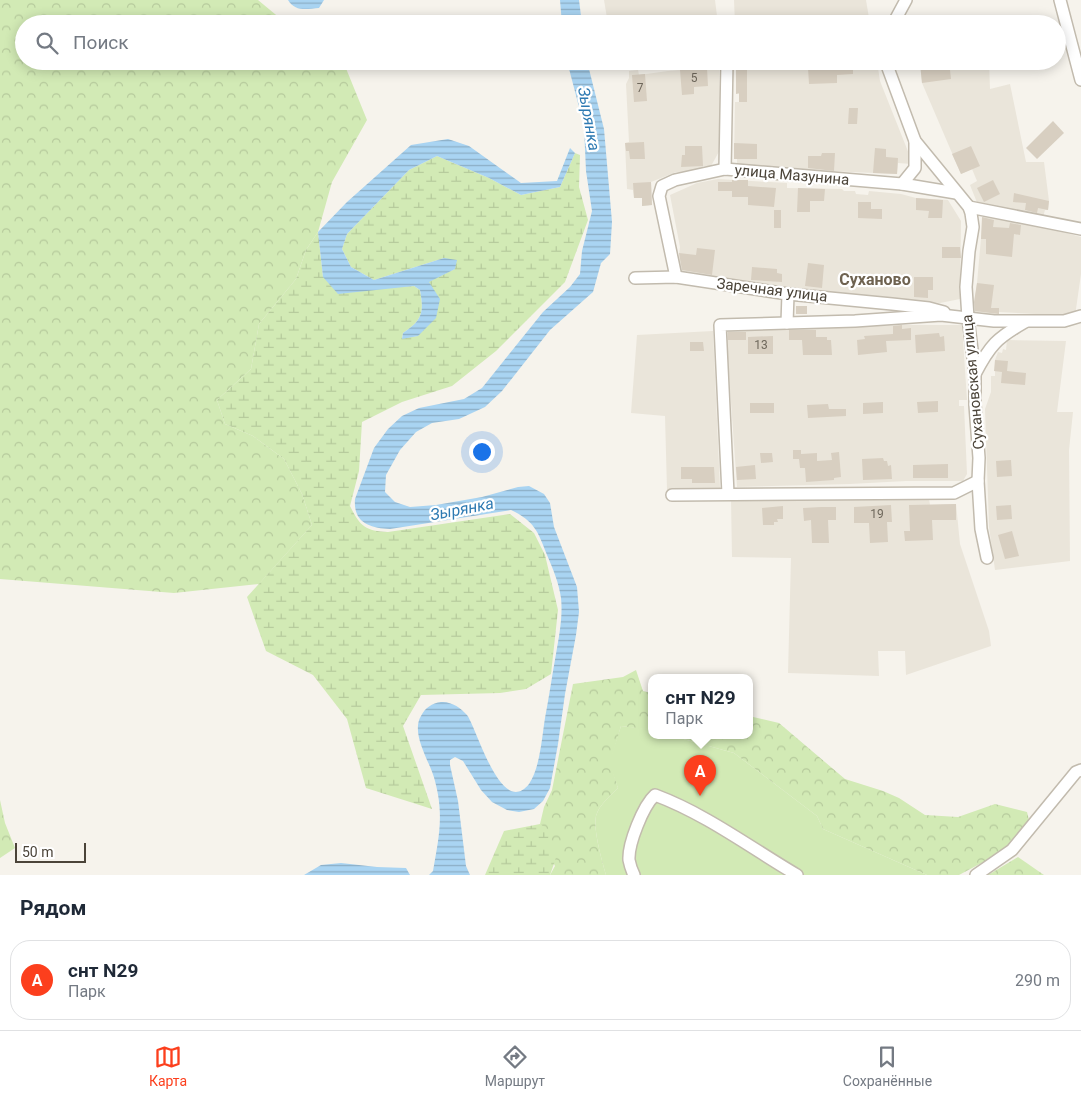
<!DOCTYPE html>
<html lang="ru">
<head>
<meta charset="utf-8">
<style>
	body { margin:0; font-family:Roboto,sans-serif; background:#f2f2f3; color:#1f2937 }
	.scale { position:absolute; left:15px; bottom:12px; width:71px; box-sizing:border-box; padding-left:5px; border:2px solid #4b4439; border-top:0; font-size:14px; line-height:18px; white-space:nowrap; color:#4b4439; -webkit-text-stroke:4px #fff; paint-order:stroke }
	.you { position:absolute; left:481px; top:451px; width:18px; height:18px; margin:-12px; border:4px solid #fff; border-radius:50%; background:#1a73e8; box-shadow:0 0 0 8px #1a73e833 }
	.badge { display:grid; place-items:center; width:32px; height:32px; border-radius:50%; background:#fc3f1d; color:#fff; font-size:16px; font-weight:700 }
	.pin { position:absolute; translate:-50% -41px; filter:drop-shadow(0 1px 2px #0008) }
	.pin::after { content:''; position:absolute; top:26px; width:18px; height:15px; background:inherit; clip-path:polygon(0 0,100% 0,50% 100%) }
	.popup { position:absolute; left:648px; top:674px; width:105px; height:65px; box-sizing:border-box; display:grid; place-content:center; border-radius:10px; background:#fff; filter:drop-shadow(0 1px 4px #0005); font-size:16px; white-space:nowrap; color:#747a83 }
	.popup b { font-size:19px; color:#1f2937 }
	.popup::after { content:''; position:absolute; left:50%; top:100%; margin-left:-10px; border:10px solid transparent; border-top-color:#fff }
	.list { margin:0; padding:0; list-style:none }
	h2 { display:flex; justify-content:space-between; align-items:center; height:65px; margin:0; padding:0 20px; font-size:21px }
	h2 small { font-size:16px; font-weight:400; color:#747a83 }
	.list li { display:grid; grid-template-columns:32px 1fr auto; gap:15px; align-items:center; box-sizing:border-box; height:80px; margin:0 10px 10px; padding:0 10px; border:1px solid #e0e1e3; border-radius:20px }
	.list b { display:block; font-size:19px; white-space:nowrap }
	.list p { margin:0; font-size:16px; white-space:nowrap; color:#747a83 }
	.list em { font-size:16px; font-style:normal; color:#747a83 }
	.icon { flex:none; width:28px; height:28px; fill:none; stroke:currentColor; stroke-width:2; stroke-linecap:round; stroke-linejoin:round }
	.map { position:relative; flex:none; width:1081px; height:875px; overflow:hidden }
	.search { position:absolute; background:#fff; box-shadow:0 2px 12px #0003; left:15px; right:15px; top:15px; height:55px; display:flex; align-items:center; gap:12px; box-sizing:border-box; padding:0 18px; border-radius:28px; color:#747a83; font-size:19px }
	.sheet { height:155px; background:#fff }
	nav { display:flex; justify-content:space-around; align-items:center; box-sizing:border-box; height:70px; border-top:1px solid #e0e1e3; background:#fff; font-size:14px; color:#747a83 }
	nav a { display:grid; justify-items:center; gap:2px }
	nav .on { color:#fc3f1d }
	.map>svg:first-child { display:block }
</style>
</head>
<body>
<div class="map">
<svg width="1081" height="875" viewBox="0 0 1081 875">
	<defs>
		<pattern id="forest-crowns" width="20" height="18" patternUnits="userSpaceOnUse" patternTransform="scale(1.25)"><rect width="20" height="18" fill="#d2eab5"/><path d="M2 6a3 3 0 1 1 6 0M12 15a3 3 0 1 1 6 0" fill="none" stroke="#b6ca9c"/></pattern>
		<pattern id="wetland-marsh" width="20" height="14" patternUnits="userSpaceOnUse" patternTransform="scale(1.25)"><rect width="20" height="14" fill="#d2eab5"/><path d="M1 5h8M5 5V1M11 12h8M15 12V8" fill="none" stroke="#b6ca9c"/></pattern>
		<pattern id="water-rules" width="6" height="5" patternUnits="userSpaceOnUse" patternTransform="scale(1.25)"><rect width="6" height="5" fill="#a9d4f2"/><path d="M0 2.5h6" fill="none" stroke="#8caec5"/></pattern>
	</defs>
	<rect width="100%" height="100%" fill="#f6f3ec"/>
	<g fill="#eae5da">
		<path d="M604 0H715L718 24H608Z"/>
		<path d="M734 0H866L870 24H735Z"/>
		<path d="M930 61H989L990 89 1010 84 1026 162H1044L1049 201 1048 210H1045L1043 217 978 205 970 185 977 181 972 169 961 174 922 83 920 63Z"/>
		<path d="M719 67 721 148 711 166H703V168H700V171L676 172 651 182 652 205 642 206V198H634L633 190 627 189 625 143 629 142 626 84 629 78V71L638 70 639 75 668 71Z"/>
		<path d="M837 67 878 68 880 81 911 159V164L898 163 897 174 737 167V159H734L735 102H739V94H736V70Z"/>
		<path d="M718 179 787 183V188L842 189 844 191H855L856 194 868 195 869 191 901 194 916 198 948 200 961 221 960 299 940 303 852 296 781 289 677 271 680 247 670 195 697 183Z"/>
		<path d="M983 216 1041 226 1081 237V274L1075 316 999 312V317L986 318V313L973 312 977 283Z"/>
		<path d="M902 325H962L967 400H959V406H964L967 474 963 481H906L850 484 737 487 726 331Z"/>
		<path d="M713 331 720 488 667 490 665 416 631 413 637 335Z"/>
		<path d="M1007 340 1066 341 1057 412H1073L1069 450 1070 561 995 570 989 527 985 409 991 392V376H995V360L998 352 1002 353 1003 349 1006 350Z"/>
		<path d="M731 499H929L930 505 956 504 960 544 989 631 991 646 906 675 905 651H878L879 676 788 673 791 558 732 557Z"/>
	</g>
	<path fill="#d2eab5" d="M621 726 649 729 651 730V735H669L734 753 817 816 823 829 927 875H606C602 860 593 830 596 816 599 805 610 796 618 788L609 763Z"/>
	<g fill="url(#forest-crowns)">
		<path d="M0 0H258L287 24H24V61H343L367 120 332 182 318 232 306 250 296 279 259 324 251 369 217 400 225 424 253 436 284 459 302 494 312 525 259 584 174 593 0 579Z"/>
		<path d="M636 670 643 691 651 693V730L621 726 610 763 618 788C610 796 599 805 596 816 593 830 602 860 606 875H550L555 866 545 846 540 824 544 807 552 790 573 684 623 677Z"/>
		<path d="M749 716 779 723 845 779 883 791 899 798 925 815 958 817 995 804 1027 812 1029 820 1004 851 959 875H927L823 829 817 816 734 753 669 735H749Z"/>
		<path d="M0 800 5 823 15 848 0 858Z"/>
		<path d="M1018 857 1044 875H988Z"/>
	</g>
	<g fill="url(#wetland-marsh)">
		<path d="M575 153 580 155 579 187 588 220 565 282 496 351 452 386 402 402 362 422 359 471 350 506C360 526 365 531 388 532L510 514 534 533 545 555 558 610 551 674 526 689 500 693 421 695 403 726 432 809 366 788 347 719 313 675 266 651 247 597 312 525 302 494 284 459 253 436 225 424 217 400 251 369 259 324 296 279 306 250 318 232 323 277 399 287 414 286 420 290C424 312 423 320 403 333L402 338 418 336 429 281 455 269 444 258 374 280 351 267 342 249 347 234 409 170 437 156 489 178 521 195 560 187Z"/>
		<path d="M540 824 550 831 546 846 556 858 550 875H485L504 831Z"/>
	</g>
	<g fill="url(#water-rules)">
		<path d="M288 0H324L319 8C307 9 295 12 288 0Z"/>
		<path d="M560 0H579L582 24H562Z"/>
		<path d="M567 61H587L604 129 612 222 610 254 601 263 593 292 550 330 502 391 485 407 459 419 432 423 416 432 400 450 386 475 385 492 395 502 410 507 436 505 482 497 518 487 529 486 544 494 550 503 554 527 577 587 579 612 576 635 565 694 558 744 550 788 543 801 534 809 519 812 507 810 492 802 481 790 463 761 455 757 450 760V765L458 801 466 866 470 875H429L433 871C439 837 444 815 435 781 431 763 410 734 421 716 425 708 432 703 441 702 451 701 461 708 467 715 477 728 501 819 529 784 540 768 542 737 545 718 549 697 552 676 556 654 559 636 563 617 561 598 559 583 553 569 547 555 538 531 534 521 511 510L390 529C370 528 353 523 355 499L374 448 388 429 402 416 419 408 464 399 482 388 543 312 570 287 580 274 582 251 592 211 586 171 584 126Z"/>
		<path d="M448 139 469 146 521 183 557 181 570 148 575 153 560 187 521 195 489 178 437 156 409 170 347 234 342 249 351 267 374 280 444 258 457 260 455 269 429 282 440 299 436 318 418 336 402 339 403 333C423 320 424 312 420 290L414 286 338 294 323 277 318 232 347 202 411 145Z"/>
		<path d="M341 863 377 867 406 868 410 875H304L321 865Z"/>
	</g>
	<g fill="#d8cfc1">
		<path d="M930 61H949L951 79 922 83 920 63Z"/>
		<path d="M837 67H853V74L837 75V83L809 84 808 68Z"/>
		<path d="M707 68 708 86 694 87V94L682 95 680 70Z"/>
		<path d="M736 70H747V102H739V93L736 94Z"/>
		<path d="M645 74 647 101 634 102 632 75Z"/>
		<path d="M849 108H858L857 124H848Z"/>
		<path d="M1053 121 1064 133 1037 159 1026 148Z"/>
		<path d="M644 142 645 159H630L629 151H626L625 143Z"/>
		<path d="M734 143 757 144V159H734Z"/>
		<path d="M685 146H702L703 166 681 167 682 155H685Z"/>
		<path d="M971 146 980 166 961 174 952 154Z"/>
		<path d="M875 148 886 149V157L898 158 897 174 873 173Z"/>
		<path d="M822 153H835L834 171 808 168V156H821Z"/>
		<path d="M732 180H748V186L776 188 774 207 748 205V197H732V191H718V182H732Z"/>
		<path d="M993 180 1000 194 984 202 977 188Z"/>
		<path d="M651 182 652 205 642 206V198H634L633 183Z"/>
		<path d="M798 188 825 189 824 201H810V212H797Z"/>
		<path d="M1014 193 1049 201 1048 210 1038 208 1037 213 1025 210 1026 203 1013 202Z"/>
		<path d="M916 198 943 200 942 218H928L929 211 916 210Z"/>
		<path d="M858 202H871V209H882V219L858 218Z"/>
		<rect x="774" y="210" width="7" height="18"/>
		<path d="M982 217 994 220 993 227 1009 228 1010 223 1021 225 1020 235 1014 234 1012 257 986 254V239H981Z"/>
		<path d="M942 247H960L961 258H942Z"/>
		<path d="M697 248 715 250 712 275 682 270 679 253 696 255Z"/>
		<path d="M808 263 824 265 822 288 805 286Z"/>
		<path d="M752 267 777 269V273L782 274V282L751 280Z"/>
		<path d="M914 277H933V290H928V298L914 297Z"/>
		<path d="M977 283 994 285 991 308H999V314L975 311 974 302Z"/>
		<rect x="796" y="306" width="11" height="8"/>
		<path d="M902 325V329L911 328V340L886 341 887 352 858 355 857 340 865 339 864 336 893 334V326Z"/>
		<path d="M789 330H816V337H827V340H831L832 355H803L802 340H789Z"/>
		<rect x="728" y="332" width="18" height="8"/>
		<path d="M939 333 940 337 944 336 945 351 916 353 915 335Z"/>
		<path d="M773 336V354H748V337Z"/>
		<path d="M690 342H703L704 351H690Z"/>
		<path d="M995 360 1008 361 1007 371 1026 373 1025 385 1001 383 1002 372 994 371Z"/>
		<path d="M938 401V412L918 413 917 402Z"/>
		<path d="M883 402V413L863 414V403Z"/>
		<rect x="750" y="403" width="24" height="10"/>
		<path d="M828 404 829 409H846V416L808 418 807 405Z"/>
		<path d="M793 450H801V454L817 453V461L832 460 831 453 839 452 841 477 834 478V480L806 482 805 468H800L799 459H793Z"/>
		<path d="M760 453H772L773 462 761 463Z"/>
		<path d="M883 458 884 461H887L888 466 891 465 892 479 863 480 862 459Z"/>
		<path d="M1011 460 1012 476 997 477 996 461Z"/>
		<path d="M948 464V478H913V465Z"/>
		<path d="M755 465 756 479 737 480 736 467Z"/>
		<path d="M681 467H714L715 483H692V479H681Z"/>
		<path d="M956 504V520H932L933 540 905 541 904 531H910L909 505Z"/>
		<path d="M891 505 892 522H887L888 542 870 543 869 523H854V507Z"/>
		<path d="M1011 505 1012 519 997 520 996 506Z"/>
		<path d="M783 506V519H777L778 522H774V525H763L762 508Z"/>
		<path d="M821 507H836V520H828L829 543H812L811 520 804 521 803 508Z"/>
		<path d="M1012 531 1019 556 1005 559 998 535Z"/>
	</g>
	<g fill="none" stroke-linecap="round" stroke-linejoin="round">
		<g stroke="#c2bbae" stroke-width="14">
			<g id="minor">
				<path d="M1060 0 1081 80"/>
				<path d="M893 24 906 0"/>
				<path d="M756 61 777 63 791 61"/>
				<path d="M888 61V68L915 141 969 207 971 213 973 227 969 251 966 287 968 318 975 374V405L979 458 978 481 981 529 987 558"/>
				<path d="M725 169 727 61"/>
				<path d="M902 184 915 168V141"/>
				<path d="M969 207 1081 229"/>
				<path d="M676 277 659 196 662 186 675 180 725 169 902 184 956 193"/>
				<path d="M635 278 676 277 788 294 892 304 929 308 944 312"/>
				<path d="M787 323 788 294"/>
				<path d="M975 374C990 345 997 338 1025 322"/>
				<path d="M728 494 720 325 855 321 941 315 994 321H1064L1081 316"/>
				<path d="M672 495 954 493 978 481"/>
				<path d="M634 875C632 871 630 865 629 860 628 844 643 806 655 795 706 814 751 848 797 875"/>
				<path d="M976 875 1012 850 1076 772 1081 770"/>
			</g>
		</g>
		<use href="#minor" stroke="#fff" stroke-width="11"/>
	</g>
	<g text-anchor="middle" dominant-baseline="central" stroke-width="4.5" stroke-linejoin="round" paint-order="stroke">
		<g font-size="12" fill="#6e675b">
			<text x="694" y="78">5</text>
			<text x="640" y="88">7</text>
			<text x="761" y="345">13</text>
			<text x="877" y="514">19</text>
		</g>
		<g font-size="15" fill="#4b4439" stroke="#fff">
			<text transform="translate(792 175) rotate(5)">улица Мазунина</text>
			<text transform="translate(772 290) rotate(7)">Заречная улица</text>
			<text transform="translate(973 382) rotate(-95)">Сухановская улица</text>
		</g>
		<g font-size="16" font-style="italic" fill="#2e7ab2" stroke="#fff">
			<text transform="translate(589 119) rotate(80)">Зырянка</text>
			<text transform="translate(462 509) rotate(-11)">Зырянка</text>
		</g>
		<g font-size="16" font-weight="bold" fill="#6e6250" stroke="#fff">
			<text x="875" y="279">Суханово</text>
		</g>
	</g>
</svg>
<div class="scale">50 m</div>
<div class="you"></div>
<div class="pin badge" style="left:700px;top:796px">A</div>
<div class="popup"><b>снт N29</b>Парк</div>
<div class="search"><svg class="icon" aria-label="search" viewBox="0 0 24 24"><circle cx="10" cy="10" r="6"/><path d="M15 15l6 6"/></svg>Поиск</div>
</div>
<section class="sheet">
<h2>Рядом<small></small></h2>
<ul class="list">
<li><span class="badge">A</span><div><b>снт N29</b><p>Парк</p></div><em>290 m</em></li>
</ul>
</section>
<nav>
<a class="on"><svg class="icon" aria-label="map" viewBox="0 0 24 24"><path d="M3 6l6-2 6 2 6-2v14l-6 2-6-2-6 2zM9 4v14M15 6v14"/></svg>Карта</a>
<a><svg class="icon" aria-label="directions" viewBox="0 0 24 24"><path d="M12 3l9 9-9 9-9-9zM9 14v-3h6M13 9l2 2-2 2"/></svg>Маршрут</a>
<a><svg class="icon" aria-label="saved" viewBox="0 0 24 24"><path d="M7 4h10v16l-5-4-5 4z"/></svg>Сохранённые</a>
</nav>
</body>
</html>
